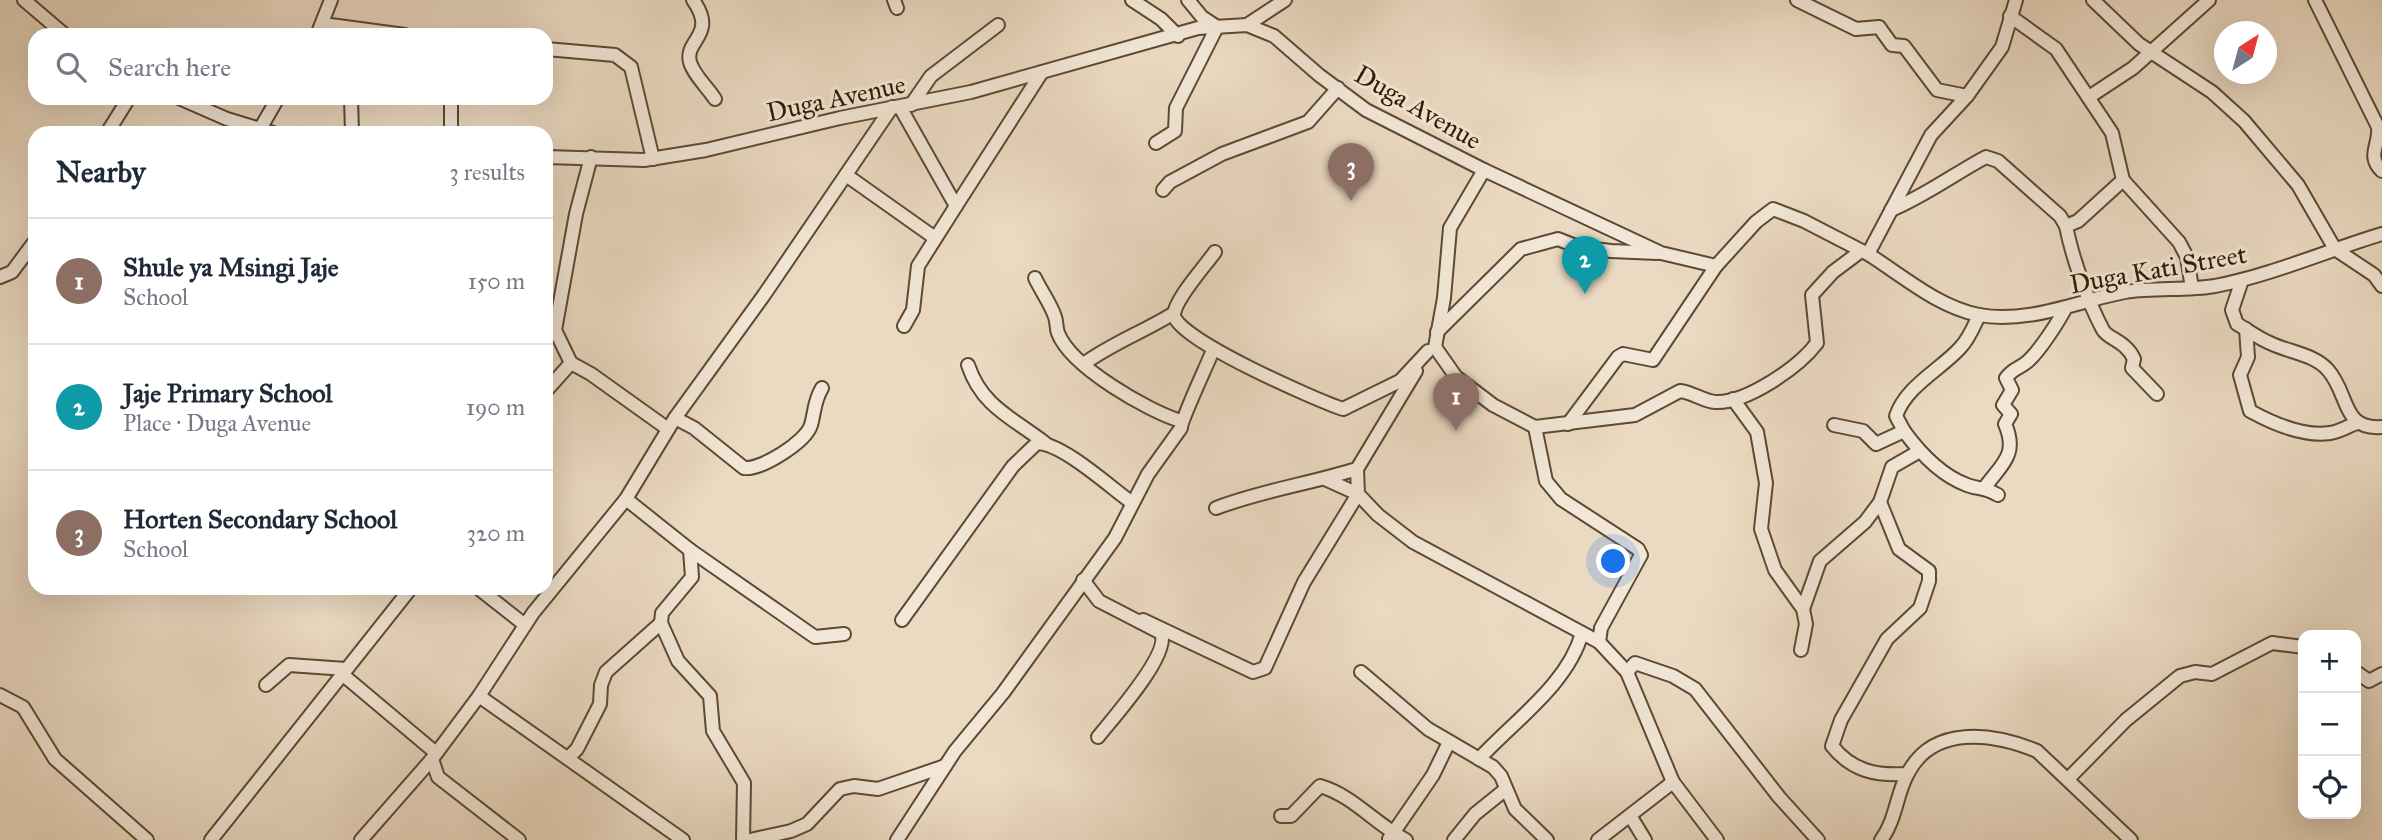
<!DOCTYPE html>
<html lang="en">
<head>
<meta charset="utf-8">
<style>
	body { margin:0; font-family:"IM FELL Great Primer",serif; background:#f2f2f3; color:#1f2937 }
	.controls { position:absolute; right:21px; bottom:21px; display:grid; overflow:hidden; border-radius:14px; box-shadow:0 7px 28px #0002 }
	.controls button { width:63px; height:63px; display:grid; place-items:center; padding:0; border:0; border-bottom:2px solid #e0e1e3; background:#fff; color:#1f2937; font:35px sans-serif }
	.compass { position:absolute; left:2214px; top:21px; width:63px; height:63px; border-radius:50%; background:#fff; box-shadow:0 7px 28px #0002; rotate:36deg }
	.you { position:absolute; left:1614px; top:562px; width:24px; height:24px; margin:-18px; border:5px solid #fff; border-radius:50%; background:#1a73e8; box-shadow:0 0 0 10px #1a73e833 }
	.badge { display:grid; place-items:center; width:46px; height:46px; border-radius:50%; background:#0b8043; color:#fff; font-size:23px; font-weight:700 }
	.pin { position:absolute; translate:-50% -58px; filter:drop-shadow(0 2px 4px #0008) }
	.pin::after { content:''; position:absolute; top:37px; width:24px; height:21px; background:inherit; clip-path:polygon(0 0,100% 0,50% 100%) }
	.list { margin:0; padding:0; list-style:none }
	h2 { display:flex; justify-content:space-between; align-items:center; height:91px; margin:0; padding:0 28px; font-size:30px }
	h2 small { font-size:23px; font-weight:400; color:#747a83 }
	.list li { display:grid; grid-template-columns:46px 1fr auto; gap:21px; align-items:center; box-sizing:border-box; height:126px; padding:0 28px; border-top:2px solid #e0e1e3 }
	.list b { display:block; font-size:26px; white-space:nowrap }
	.list p { margin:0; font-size:23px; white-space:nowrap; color:#747a83 }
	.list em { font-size:23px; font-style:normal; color:#747a83 }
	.icon { flex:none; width:38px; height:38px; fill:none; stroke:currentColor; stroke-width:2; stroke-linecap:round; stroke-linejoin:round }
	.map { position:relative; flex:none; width:2382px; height:840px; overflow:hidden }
	.search { position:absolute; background:#fff; box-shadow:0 7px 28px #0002; left:28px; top:28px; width:525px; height:77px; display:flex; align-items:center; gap:18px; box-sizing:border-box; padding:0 24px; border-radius:21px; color:#747a83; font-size:26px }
	.panel { position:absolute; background:#fff; box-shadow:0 7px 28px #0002; left:28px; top:126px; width:525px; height:469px; border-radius:21px }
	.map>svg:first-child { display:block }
</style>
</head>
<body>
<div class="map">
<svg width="2382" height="840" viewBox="0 0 2382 840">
	<rect width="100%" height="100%" fill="#ebdac2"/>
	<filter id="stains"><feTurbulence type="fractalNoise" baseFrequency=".00286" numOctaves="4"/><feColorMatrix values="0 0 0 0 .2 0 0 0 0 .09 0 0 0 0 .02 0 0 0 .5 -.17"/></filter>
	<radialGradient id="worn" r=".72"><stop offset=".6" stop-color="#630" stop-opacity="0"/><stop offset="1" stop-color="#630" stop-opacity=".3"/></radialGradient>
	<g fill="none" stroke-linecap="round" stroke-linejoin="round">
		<g stroke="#5d4933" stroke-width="16">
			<g id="minor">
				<path d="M24 0 65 35"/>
				<path d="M693 0C718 35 684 40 690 62 693 74 708 88 715 99"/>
				<path d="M894 0 897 8"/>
				<path d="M1132 0 1161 19 1178 36"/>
				<path d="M1797 0 1856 29 1879 27 1892 45 1904 46 1937 90 1967 96"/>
				<path d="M2093 0 2139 44 2212 92 2244 121 2298 185 2335 249 2374 275 2382 286"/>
				<path d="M2315 0 2378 127C2380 145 2366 156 2382 171"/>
				<path d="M2010 16 2056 49 2112 133 2123 180 2078 221 2066 226"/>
				<path d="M323 24 405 35"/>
				<path d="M1247 25 1285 0"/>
				<path d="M317 35 331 0"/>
				<path d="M546 49 615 55 631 67 653 159"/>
				<path d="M2089 97 2133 68 2209 0"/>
				<path d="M179 98 227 119 273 133"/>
				<path d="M351 98 352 133"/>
				<path d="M451 98V133"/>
				<path d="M911 105 931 76 998 25"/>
				<path d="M900 107 956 206 918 266 913 310 904 326"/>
				<path d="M260 129 278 98"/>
				<path d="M107 133 129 98"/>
				<path d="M1156 143 1175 131 1176 108 1217 27 1202 17 1188 0"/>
				<path d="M546 157 644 160 706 150 840 118 971 92 1198 28 1247 25 1274 36 1319 75 1366 110 1484 170 1661 253 1716 266 1756 222 1773 209 1804 221 1868 254 1931 135 1967 96 2002 47 2016 0"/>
				<path d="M591 157 576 214 555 330 571 363 591 374 668 429"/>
				<path d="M1484 170 1450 228 1444 298 1435 347 1456 377 1493 405 1535 427 1635 415 1680 391C1692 392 1705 402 1716 402 1747 403 1799 367 1817 343L1812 295 1833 272 1861 251"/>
				<path d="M846 175 935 238"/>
				<path d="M2123 180 2179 242 2187 257 2192 288"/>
				<path d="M1163 190 1170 182 1222 154 1308 122 1338 88"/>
				<path d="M956 206 1042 72"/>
				<path d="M1891 210C1925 196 1954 174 1986 157L1998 161 2060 216 2066 226C2072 257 2088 302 2103 330 2108 339 2126 341 2134 359L2132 368 2157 394"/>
				<path d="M1215 252C1205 266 1176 298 1174 314 1172 337 1318 401 1343 409L1400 381 1428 351"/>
				<path d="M1868 254C1903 276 1938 307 1979 315 2029 324 2077 301 2125 292 2155 287 2185 291 2215 286 2272 275 2326 251 2382 234"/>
				<path d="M0 277 12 272 35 241"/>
				<path d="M1035 278C1041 291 1051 304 1055 317 1057 322 1056 328 1058 333 1071 367 1148 411 1181 421"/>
				<path d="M2242 280 2232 310 2237 324C2248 330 2258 338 2270 343 2288 352 2314 354 2328 370 2350 395 2341 430 2382 427"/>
				<path d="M2246 329 2248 357 2240 375 2250 411C2272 423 2304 437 2330 433 2339 432 2348 426 2357 423"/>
				<path d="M1437 332 1521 249 1558 239 1578 247 1611 251 1657 253"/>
				<path d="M1085 363C1113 343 1145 331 1174 313"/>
				<path d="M968 365C982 407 1013 418 1045 443"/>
				<path d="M546 391 571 363"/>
				<path d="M1733 399 1757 432 1766 483 1761 529 1775 570 1803 609 1806 624 1801 650"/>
				<path d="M675 418 694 428 744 468C761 470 806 442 811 425 815 411 814 401 822 388"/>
				<path d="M1568 424 1618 357 1623 354 1653 360 1716 266"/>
				<path d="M1834 425 1863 431 1876 444 1904 431 1896 416C1906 386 1940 370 1960 348 1969 339 1974 326 1979 315"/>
				<path d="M1535 427 1546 481 1561 499 1638 549 1641 555 1601 628 1599 642 1627 672 1673 782 1717 840"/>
				<path d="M1904 431C1920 453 1940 475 1967 485 1980 490 1983 486 1998 495"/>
				<path d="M1357 469 1358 494 1378 515 1413 542 1599 642"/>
				<path d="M1985 487C2003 463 2018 454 2005 424L2011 414 2003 405 2012 390 2006 378C2012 369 2020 368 2027 362 2039 352 2059 321 2066 307"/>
				<path d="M626 499 690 550 692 577 662 613 661 623 678 661 710 696 713 731 744 783 743 840"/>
				<path d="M1216 508C1263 490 1309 484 1357 469L1416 371"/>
				<path d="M690 550 815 637 844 634"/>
				<path d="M1083 580 1099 601 1161 633C1171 654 1113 718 1098 737"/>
				<path d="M478 588 525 625"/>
				<path d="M1803 609 1820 561 1865 522 1880 502"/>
				<path d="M902 620 1013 466 1037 443C1062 443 1110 487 1131 502"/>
				<path d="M1143 620 1253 672 1265 668 1304 582 1358 494 1325 479"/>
				<path d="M1361 672 1428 729 1493 767 1501 776 1515 809 1547 840"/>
				<path d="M1627 672 1635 663 1673 676 1695 689 1779 797 1818 840"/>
				<path d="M2356 672 2369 681 2382 674"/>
				<path d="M342 674 436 753"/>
				<path d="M266 685 289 665 346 669"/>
				<path d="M0 695 23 707 55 759 147 840"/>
				<path d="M479 696 683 840"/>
				<path d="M569 757 577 749 600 704 601 685 606 672 661 623"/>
				<path d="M432 759 438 777 519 840"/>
				<path d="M1479 759C1514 721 1568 684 1582 633"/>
				<path d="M1907 774C1876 776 1852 771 1832 746L1841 720 1887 639 1920 608 1929 581V571L1899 549 1880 502 1892 467 1918 452"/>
				<path d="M2068 779 2126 720 2180 676 2195 672 2212 674 2272 643 2303 647"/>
				<path d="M1281 816H1291L1320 786C1354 796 1375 824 1406 840"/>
				<path d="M1631 817 1645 840"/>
				<path d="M1389 839 1433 775 1449 742"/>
				<path d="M211 840 411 588"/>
				<path d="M361 840 432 759 479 696 533 613 626 499 675 418 764 295 892 107"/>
				<path d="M750 840 791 831 807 824 840 789 854 786 878 789 945 766"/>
				<path d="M897 840 955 751 1003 693 1115 538 1148 474 1181 428C1181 420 1208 363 1213 350"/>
				<path d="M1454 840 1475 814 1506 789"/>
				<path d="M1598 840 1673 782"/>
				<path d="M1881 840C1896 820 1896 796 1907 775 1932 724 1993 733 2037 751L2131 840"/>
			</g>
		</g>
		<use href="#minor" stroke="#f2e7d7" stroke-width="12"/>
	</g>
	<g text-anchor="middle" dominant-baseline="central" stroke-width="6" stroke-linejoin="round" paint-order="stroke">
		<g font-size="26" fill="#2e1903" stroke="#f2e7d7">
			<text transform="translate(836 98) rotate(-12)">Duga Avenue</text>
			<text transform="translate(1418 107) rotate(30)">Duga Avenue</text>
			<text transform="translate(2158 269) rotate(-10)">Duga Kati Street</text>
		</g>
	</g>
	<rect width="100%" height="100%" filter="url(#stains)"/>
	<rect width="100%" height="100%" fill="url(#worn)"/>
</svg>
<div class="controls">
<button>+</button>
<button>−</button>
<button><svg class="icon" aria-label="locate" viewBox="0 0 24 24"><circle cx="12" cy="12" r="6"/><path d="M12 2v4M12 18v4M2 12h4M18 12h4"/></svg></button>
</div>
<svg class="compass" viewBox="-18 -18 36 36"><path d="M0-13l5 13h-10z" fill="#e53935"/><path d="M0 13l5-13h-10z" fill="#747a83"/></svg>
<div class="you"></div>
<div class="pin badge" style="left:1456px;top:431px;background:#8d6e63">1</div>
<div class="pin badge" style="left:1585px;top:294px;background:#0f9aa8">2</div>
<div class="pin badge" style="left:1351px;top:201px;background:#8d6e63">3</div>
<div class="search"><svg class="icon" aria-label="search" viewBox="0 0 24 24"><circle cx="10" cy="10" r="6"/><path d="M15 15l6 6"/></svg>Search here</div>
<section class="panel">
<h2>Nearby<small>3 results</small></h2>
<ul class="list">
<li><span class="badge" style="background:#8d6e63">1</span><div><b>Shule ya Msingi Jaje</b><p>School</p></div><em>150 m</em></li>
<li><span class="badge" style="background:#0f9aa8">2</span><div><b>Jaje Primary School</b><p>Place · Duga Avenue</p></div><em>190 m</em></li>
<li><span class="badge" style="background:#8d6e63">3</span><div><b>Horten Secondary School</b><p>School</p></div><em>320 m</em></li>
</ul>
</section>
</div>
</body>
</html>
